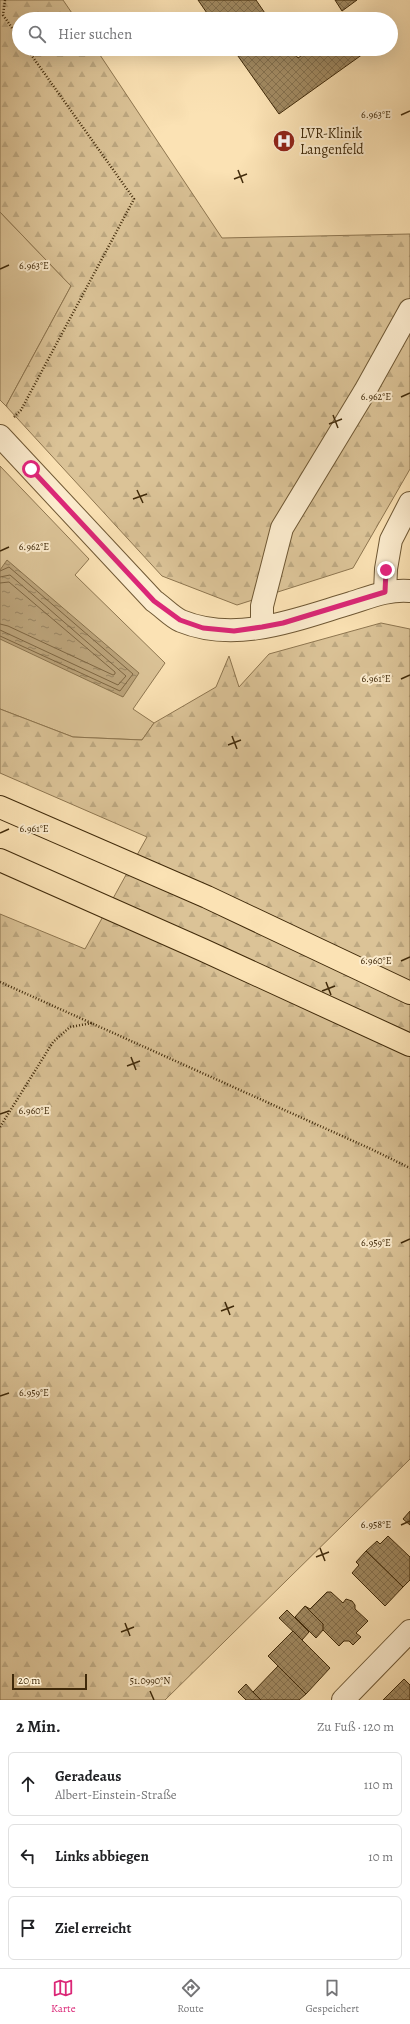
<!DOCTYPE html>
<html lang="de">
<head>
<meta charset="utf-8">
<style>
	body { margin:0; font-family:Alegreya,serif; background:#f2f2f2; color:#202124 }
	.scale { position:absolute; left:12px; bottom:10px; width:75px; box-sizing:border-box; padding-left:4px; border:2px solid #402a0a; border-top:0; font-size:11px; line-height:14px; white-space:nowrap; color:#402a0a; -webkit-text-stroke:3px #fcecce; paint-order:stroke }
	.stop { position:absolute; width:12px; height:12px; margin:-9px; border:3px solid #db2777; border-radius:50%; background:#fff }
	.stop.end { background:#db2777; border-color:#fff; box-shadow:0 1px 4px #0008 }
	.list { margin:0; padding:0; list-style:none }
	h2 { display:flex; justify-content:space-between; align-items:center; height:52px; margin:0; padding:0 16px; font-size:17px }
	h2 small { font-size:13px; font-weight:400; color:#757577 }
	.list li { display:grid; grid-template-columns:26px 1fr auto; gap:12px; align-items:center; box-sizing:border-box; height:64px; margin:0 8px 8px; padding:0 8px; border:1px solid #e0e0e0; border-radius:6px }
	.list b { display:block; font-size:15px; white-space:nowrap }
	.list p { margin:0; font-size:13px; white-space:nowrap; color:#757577 }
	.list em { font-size:13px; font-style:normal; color:#757577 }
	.icon { flex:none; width:22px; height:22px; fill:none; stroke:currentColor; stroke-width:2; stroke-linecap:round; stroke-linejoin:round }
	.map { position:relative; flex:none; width:410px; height:1700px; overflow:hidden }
	.search { position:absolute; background:#fff; box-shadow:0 4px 16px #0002; left:12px; right:12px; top:12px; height:44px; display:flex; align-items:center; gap:10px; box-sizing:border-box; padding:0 14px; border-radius:22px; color:#757577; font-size:15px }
	.sheet { height:268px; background:#fff }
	nav { display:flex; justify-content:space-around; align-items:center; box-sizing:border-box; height:56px; border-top:1px solid #e0e0e0; background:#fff; font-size:11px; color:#757577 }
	nav a { display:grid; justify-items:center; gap:2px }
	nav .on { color:#db2777 }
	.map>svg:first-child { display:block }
</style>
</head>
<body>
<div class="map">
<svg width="410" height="1700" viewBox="0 0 410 1700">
	<defs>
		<pattern id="forest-firs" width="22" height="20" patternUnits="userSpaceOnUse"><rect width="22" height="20" fill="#dbc397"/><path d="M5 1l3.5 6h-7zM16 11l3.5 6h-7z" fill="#bda881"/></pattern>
		<pattern id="water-ripples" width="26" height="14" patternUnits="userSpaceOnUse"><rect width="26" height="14" fill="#bba37a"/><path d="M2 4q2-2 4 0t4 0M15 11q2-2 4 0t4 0" fill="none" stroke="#998562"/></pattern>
		<pattern id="building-cross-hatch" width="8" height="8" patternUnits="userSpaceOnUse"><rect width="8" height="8" fill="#a18a62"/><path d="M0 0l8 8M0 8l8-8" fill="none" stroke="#85714f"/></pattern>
	</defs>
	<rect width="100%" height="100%" fill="#fbe2b4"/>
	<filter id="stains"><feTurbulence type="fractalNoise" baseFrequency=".005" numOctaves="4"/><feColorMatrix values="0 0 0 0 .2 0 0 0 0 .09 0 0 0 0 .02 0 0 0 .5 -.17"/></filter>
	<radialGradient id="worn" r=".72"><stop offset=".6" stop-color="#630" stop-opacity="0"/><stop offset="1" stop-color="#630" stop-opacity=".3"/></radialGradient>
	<g fill="#dbc397" stroke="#8e7650">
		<path d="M0 212 71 286 6 406 0 400Z"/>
		<path d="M0 466 89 559 75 575 165 663 133 709 154 723 142 740 73 737 0 709Z"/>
	</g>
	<g fill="url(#forest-firs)" stroke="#8e7650">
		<path d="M0 0H63L76 19H19V49H96L222 238 410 234V469L353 568 237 605 162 576 6 406 71 286 0 212Z"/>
		<path d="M381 623 410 629V1459L165 1700H0V914L85 949 147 837 0 773V709L73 737 142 740 154 723 216 687 229 656 239 687 269 654Z"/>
	</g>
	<path fill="url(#water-ripples)" stroke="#8a734d" d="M7 560 139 673 123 697 0 639V570Z"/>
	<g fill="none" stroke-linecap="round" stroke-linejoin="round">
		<g stroke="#7e6642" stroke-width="1">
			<path d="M0 571 9 567 133 674 120 691 0 636"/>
			<path d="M0 577 10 575 126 676 118 685 0 630"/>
			<path d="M0 583 9 582 115 672V674L113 675 8 626 0 624"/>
		</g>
	</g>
	<g fill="url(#building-cross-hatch)" stroke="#402a0a">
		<path d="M198 0H256L269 19H211Z"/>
		<path d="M335 0H357L342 11Z"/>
		<path d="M233 49H291L298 58 311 49H370L279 114Z"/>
		<path d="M410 1511V1525L403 1519Z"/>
		<path d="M388 1536 410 1557V1580L403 1587 366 1551 377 1541 380 1544Z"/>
		<path d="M366 1551 403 1587 385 1606 352 1573 359 1565 356 1562Z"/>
		<path d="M327 1592H331L343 1603 346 1599 352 1601 355 1605V1609L368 1621 356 1633 361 1637 353 1645 349 1641H344L339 1646 322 1629 323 1624 305 1606 310 1609Z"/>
		<path d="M305 1606 323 1624V1630L316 1638 295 1617Z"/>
		<path d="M287 1610 309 1632 302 1640 279 1618Z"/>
		<path d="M293 1631 330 1668 306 1694 268 1656Z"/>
		<path d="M278 1666 306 1694 299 1700H261L253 1692Z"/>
		<path d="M404 1679 410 1685V1700H383Z"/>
		<path d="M246 1684 253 1692 261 1700H246L238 1692Z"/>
	</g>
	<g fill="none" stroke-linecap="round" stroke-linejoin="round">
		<g stroke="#6f5834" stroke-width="24">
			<g id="minor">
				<path d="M0 436 154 601C163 607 172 617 181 621 237 644 297 619 351 603 370 597 389 589 410 591"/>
				<path d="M385 592 386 569 391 540 410 503"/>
				<path d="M262 627V606L282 528 365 391 410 310"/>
				<path d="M343 1700 410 1631"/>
			</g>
		</g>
		<g stroke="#402a0a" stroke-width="24">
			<g id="highway">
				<path d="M0 807 207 897 410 993"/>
				<path d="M0 860 203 950 410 1045"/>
			</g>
		</g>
		<g stroke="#402a0a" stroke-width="2.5" stroke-dasharray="1 2" stroke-linecap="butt">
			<path d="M5 0 3 15 19 38"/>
			<path d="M14 417 21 410 134 199 27 49"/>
			<path d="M0 982 371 1149 410 1168"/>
			<path d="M0 1127 53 1042 70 1027 92 1023"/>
		</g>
		<use href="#minor" stroke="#fcecce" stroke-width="22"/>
		<use href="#highway" stroke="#fbe2b4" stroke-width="22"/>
	</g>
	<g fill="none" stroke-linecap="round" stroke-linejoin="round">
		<path stroke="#db2777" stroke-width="5" d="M31 469 154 601 180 620 203 628 234 631 262 627 283 623 385 592 386 570"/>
	</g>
	<path fill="none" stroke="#402a0a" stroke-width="1.5" d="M401 115 410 111M238 170 243 183M234 179 247 174M0 269 9 265M401 397 410 393M333 415 338 428M329 424 342 419M137 490 143 503M133 499 147 494M0 551 9 547M401 679 410 675M232 736 237 749M228 745 241 740M0 833 9 829M401 961 410 957M326 982 331 995M322 991 335 986M131 1057 136 1070M127 1066 140 1061M0 1114 9 1111M401 1243 410 1239M225 1302 230 1315M221 1311 234 1306M0 1396 9 1393M401 1525 410 1521M320 1548 325 1561M316 1557 329 1552M125 1623 130 1636M121 1632 134 1627M150 1691 154 1700"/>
	<defs>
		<g id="hospital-disc" transform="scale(1.15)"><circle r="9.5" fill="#8f2418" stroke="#fcecce"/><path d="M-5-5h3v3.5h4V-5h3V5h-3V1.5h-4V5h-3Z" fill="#fff"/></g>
	</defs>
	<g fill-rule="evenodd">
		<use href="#hospital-disc" x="284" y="141"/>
	</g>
	<g text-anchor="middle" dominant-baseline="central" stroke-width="4" stroke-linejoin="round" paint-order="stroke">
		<g font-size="14" fill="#402a0a" stroke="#fcecce" text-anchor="start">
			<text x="300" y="133">LVR-Klinik<tspan x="300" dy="16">Langenfeld</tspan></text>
		</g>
	</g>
	<g font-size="10" text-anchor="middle" fill="#402a0a" stroke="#fcecce" stroke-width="4" stroke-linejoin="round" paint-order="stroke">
		<text x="376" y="118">6.963°E</text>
		<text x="34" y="269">6.963°E</text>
		<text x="376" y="400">6.962°E</text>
		<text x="34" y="550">6.962°E</text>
		<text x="376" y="682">6.961°E</text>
		<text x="34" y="832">6.961°E</text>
		<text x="376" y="964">6.960°E</text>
		<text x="34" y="1114">6.960°E</text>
		<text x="376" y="1246">6.959°E</text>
		<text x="34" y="1396">6.959°E</text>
		<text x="376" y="1528">6.958°E</text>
		<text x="150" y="1684">51.0990°N</text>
	</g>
	<rect width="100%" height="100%" filter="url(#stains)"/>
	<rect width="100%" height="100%" fill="url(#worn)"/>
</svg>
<div class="scale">20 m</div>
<div class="stop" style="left:31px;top:469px"></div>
<div class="stop end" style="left:386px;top:570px"></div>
<div class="search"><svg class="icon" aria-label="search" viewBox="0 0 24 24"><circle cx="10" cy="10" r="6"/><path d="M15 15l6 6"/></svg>Hier suchen</div>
</div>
<section class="sheet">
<h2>2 Min.<small>Zu Fuß · 120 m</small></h2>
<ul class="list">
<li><svg class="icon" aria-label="ahead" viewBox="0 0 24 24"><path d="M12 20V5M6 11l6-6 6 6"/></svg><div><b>Geradeaus</b><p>Albert-Einstein-Straße</p></div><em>110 m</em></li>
<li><svg class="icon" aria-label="left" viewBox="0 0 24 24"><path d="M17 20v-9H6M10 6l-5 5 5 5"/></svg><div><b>Links abbiegen</b></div><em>10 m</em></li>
<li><svg class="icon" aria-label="arrive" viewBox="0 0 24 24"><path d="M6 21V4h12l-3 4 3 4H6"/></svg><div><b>Ziel erreicht</b></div></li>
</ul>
</section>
<nav>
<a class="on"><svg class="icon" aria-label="map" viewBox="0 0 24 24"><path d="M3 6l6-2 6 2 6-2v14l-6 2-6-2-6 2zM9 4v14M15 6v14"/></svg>Karte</a>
<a><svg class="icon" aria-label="directions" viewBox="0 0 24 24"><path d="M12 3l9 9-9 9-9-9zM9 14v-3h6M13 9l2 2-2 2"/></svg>Route</a>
<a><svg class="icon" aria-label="saved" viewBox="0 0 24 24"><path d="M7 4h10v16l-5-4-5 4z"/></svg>Gespeichert</a>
</nav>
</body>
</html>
